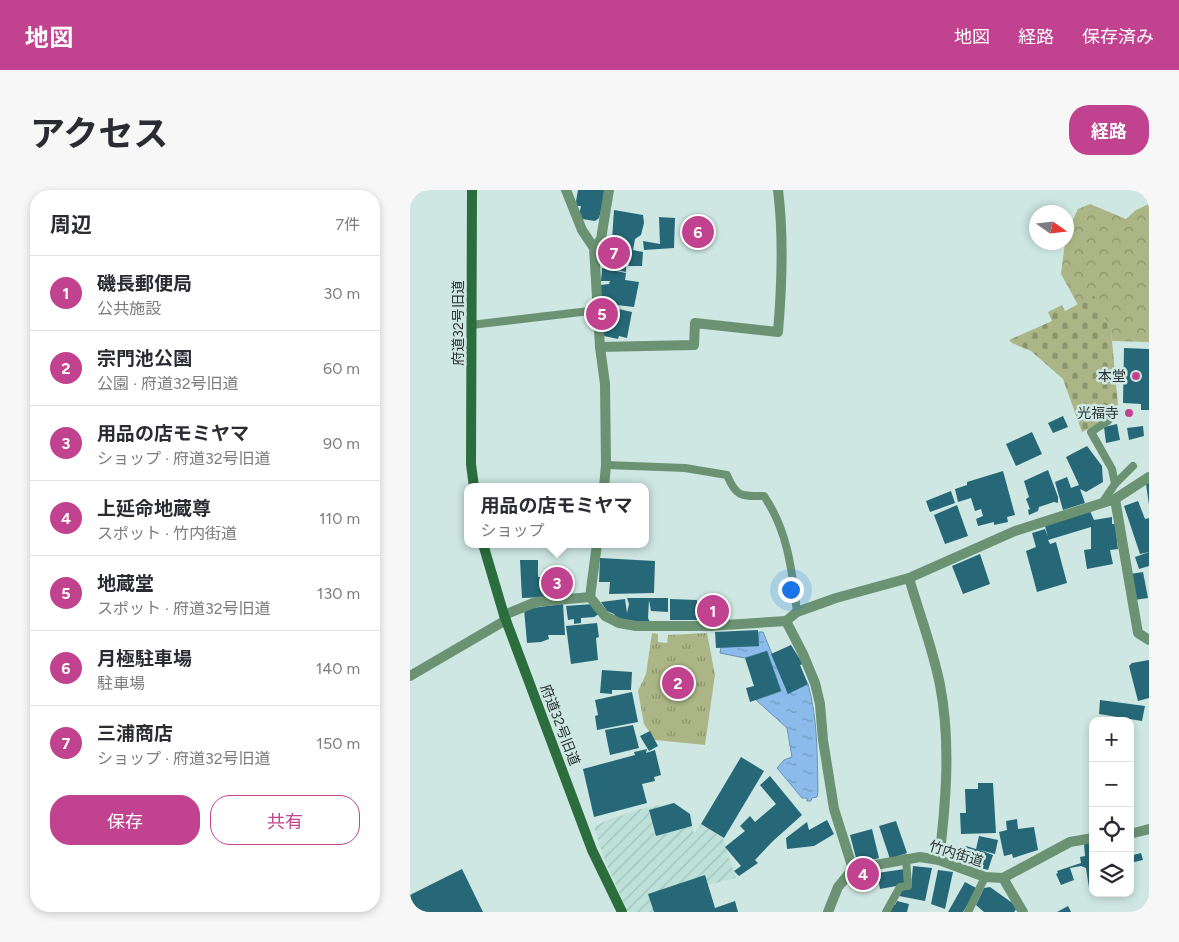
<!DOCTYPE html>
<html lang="ja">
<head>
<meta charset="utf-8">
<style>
	body { margin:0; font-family:Figtree,"Noto Sans JP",sans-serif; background:#f7f7f7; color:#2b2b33 }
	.controls { position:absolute; right:15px; bottom:15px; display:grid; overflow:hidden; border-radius:10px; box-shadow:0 2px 8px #0003 }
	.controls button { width:45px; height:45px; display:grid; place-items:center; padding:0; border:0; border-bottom:1px solid #e1e1e2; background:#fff; color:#2b2b33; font:25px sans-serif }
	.compass { position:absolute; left:619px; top:15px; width:45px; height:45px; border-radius:50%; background:#fff; box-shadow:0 2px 8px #0003; rotate:104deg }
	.you { position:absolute; left:380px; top:399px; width:18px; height:18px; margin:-12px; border:4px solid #fff; border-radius:50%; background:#1a73e8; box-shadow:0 0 0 8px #1a73e833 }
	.badge { display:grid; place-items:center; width:32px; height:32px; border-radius:50%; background:#c1438f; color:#fff; font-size:16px; font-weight:700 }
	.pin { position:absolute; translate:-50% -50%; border:2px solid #fff; box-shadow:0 1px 5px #0006 }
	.popup { position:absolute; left:54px; top:293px; width:185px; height:65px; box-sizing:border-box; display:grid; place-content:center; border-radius:10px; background:#fff; filter:drop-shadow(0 1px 4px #0005); font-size:16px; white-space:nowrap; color:#7c7c81 }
	.popup b { font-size:19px; color:#2b2b33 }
	.popup::after { content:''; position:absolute; left:50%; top:100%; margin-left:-10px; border:10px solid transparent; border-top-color:#fff }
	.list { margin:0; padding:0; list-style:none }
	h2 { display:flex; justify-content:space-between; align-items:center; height:65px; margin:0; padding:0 20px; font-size:21px }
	h2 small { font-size:16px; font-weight:400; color:#7c7c81 }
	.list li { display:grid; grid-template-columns:32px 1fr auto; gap:15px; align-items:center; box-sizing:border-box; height:75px; padding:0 20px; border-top:1px solid #e1e1e2 }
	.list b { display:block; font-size:19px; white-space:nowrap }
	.list p { margin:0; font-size:16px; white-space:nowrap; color:#7c7c81 }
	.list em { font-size:16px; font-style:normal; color:#7c7c81 }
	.actions { display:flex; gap:10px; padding:15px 20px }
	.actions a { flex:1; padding:11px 0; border:1px solid #c1438f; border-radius:20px; text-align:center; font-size:18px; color:#c1438f }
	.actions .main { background:#c1438f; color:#fff }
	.icon { flex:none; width:28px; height:28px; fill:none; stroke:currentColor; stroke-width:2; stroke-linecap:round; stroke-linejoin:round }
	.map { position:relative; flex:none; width:739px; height:722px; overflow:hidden; border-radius:20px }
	header { display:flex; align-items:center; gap:30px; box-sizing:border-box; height:70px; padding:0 25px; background:#c1438f; color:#fff }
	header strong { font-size:24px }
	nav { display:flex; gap:28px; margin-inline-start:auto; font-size:18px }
	.intro { display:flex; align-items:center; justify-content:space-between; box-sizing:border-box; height:120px; padding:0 30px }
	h1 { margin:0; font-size:35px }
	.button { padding:12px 22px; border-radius:20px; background:#c1438f; color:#fff; font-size:18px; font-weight:700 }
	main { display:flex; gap:30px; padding:0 30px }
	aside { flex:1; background:#fff; border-radius:20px; box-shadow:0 2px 8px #0003 }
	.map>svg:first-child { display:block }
</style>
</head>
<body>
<header>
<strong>地図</strong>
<nav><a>地図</a><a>経路</a><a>保存済み</a></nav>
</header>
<div class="intro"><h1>アクセス</h1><a class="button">経路</a></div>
<main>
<aside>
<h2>周辺<small>7件</small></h2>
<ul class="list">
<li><span class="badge">1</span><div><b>磯長郵便局</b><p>公共施設</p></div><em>30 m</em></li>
<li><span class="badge">2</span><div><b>宗門池公園</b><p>公園 · 府道32号旧道</p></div><em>60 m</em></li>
<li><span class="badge">3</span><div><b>用品の店モミヤマ</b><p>ショップ · 府道32号旧道</p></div><em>90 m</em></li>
<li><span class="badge">4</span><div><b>上延命地蔵尊</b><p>スポット · 竹内街道</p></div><em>110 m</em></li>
<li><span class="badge">5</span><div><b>地蔵堂</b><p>スポット · 府道32号旧道</p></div><em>130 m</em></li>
<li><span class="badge">6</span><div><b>月極駐車場</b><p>駐車場</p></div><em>140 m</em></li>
<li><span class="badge">7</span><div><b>三浦商店</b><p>ショップ · 府道32号旧道</p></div><em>150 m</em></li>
</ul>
<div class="actions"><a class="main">保存</a><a>共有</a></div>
</aside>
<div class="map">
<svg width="739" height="722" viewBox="0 0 739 722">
	<defs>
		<pattern id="industrial-furrows" width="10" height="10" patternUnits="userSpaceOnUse" patternTransform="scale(1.25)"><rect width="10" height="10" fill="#bde0d9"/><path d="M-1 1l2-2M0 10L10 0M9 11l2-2" fill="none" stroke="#a3c1bb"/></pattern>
		<pattern id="forest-crowns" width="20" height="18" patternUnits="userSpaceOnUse" patternTransform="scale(1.25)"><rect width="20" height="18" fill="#abb585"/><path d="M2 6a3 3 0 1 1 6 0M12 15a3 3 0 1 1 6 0" fill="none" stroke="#8b946d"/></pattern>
		<pattern id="cemetery-stones" width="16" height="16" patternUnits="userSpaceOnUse" patternTransform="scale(1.25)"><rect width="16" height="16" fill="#abb585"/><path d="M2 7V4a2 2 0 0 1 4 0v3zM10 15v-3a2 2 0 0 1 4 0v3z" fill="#8b946d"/></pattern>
		<pattern id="park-tufts" width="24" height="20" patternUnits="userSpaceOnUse" patternTransform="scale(1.25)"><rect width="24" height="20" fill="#abb585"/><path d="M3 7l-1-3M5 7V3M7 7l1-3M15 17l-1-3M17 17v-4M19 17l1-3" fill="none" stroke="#8b946d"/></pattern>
		<pattern id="water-ripples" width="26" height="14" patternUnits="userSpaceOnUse" patternTransform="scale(1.25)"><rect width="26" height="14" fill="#8abbeb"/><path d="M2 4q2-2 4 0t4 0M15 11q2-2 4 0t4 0" fill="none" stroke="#7199bf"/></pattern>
	</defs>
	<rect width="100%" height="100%" fill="#cee7e3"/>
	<path fill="url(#industrial-furrows)" d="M264 613 280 624 284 644 291 634 313 648 326 688 298 695 305 717 291 722H218L195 671 184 637 195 631 237 617Z"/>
	<path fill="url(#forest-crowns)" d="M680 14 716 29 726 20 739 14V152L702 151 701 140 684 107 668 115 651 84 655 53 657 42 668 19Z"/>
	<path fill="url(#cemetery-stones)" d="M684 106 701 140 708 215 692 232 672 242 653 189 621 161 602 153 599 150 642 131 638 122 652 115 655 121Z"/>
	<path fill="url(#park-tufts)" d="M242 443 248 444V452L257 453 258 445 297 443 305 485 295 555 245 550 234 534 228 501 236 484Z"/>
	<path fill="url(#water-ripples)" stroke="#6d92b4" d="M349 442H353L378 503 398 494C408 530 407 565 408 602L407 607 402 608 401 611H397V608H392L367 578 374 570 382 567 377 538 346 510 371 501 357 461 335 468 310 463 311 457 348 456Z"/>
	<g fill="#266877">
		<path d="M168 0H197L189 28 185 31 172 29 169 25 171 16H167L166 11Z"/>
		<path d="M204 20 233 25 234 33 231 45 225 49 223 60 233 62 232 76H218L219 74 216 73V82L193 77V57L216 58 196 55 197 49 202 50Z"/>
		<path d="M249 27 265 28 264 58 234 60 233 51 250 54Z"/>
		<path d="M192 78 216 83 215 90 229 92 224 117 189 113 191 95 199 94 200 91H191Z"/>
		<path d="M196 116 222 122 217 148 209 146 208 149 194 146 192 132Z"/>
		<path d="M714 158 739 159V220H731V214L713 213Z"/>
		<path d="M653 226 658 237 643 243 638 233Z"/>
		<path d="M707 234 710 250 696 253 694 237Z"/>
		<path d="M733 236 734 246 719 250 717 238Z"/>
		<path d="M622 242 632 264 606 276 596 254Z"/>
		<path d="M677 256 692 276 693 292 676 302 670 299 675 313 653 320 645 292 657 287 661 298 669 295 656 267Z"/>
		<path d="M638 280 648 307V313L644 312 629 317 628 321 619 325 618 320 620 319 616 309 619 307 614 291Z"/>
		<path d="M593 281 605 325 597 327 598 332 584 335V332L568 336 566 329 573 326 571 319 565 321 561 308 548 312 545 299 557 295V292Z"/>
		<path d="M739 293V315L736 294Z"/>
		<path d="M541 301 545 313 520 322 516 311Z"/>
		<path d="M728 311 735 329 739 328V362L730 364 714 316Z"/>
		<path d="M547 315 558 346 535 354 524 325Z"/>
		<path d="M680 321 684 330 702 327V334H705L708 359 700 360 703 374 677 379 674 360 681 359V337L638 350 640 354 646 352 657 393 627 402 616 361 626 357 622 343 635 339 638 347 635 336Z"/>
		<path d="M739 362V376L729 379 725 367Z"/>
		<path d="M570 364 580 394 553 404 542 376Z"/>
		<path d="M190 368 245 371 244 403 199 404 200 392H189Z"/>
		<path d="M110 370H128V387H138V381L159 383V406L112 408Z"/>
		<path d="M733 382 738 408 724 410 720 384Z"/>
		<path d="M217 408H258V422L241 421 239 410 238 428 240 432 232 433 207 428 204 424 197 421 191 412 215 409 217 423 219 414Z"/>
		<path d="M260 409 287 410V430H260Z"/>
		<path d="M291 410H315L316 432H291Z"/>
		<path d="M153 414 155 445H138L139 449 131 452 117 453 114 419Z"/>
		<path d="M183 414 189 424 184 427 171 428V433L164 434V429L158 430 156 416Z"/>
		<path d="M187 433 189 447 186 448 188 470 161 474 156 436Z"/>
		<path d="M348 440 349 456 306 458 305 442Z"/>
		<path d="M381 455 393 474 390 475 398 494 378 504 361 464Z"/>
		<path d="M357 461 371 501 340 512 336 498 344 496 335 468Z"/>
		<path d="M739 470V508L728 511 719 476 722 473Z"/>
		<path d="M192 480 222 482 221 500H202V504L190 503Z"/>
		<path d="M222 502 228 532 187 540 185 526 188 525 185 510Z"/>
		<path d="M690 510 735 516 732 531 689 524Z"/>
		<path d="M223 535 229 558 200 565 195 540Z"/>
		<path d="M240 541 248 556 239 561 230 546Z"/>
		<path d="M237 559 236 563 245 560 251 585 244 587 245 591 232 594 237 613 184 627 173 579 225 565 224 562Z"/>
		<path d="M331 567 354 581 314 648 291 634Z"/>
		<path d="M360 586 392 625 363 651 345 670 348 673 329 686 324 681 331 676 315 657 335 641 330 636 340 626 345 632 366 614 350 595Z"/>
		<path d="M568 593H583L586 643 551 644 550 623H556L555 599H568Z"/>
		<path d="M264 613 280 624 282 636 246 646 239 620Z"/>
		<path d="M607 629 608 639 624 637 628 660 603 668 602 664 594 666 589 642 597 640 596 631Z"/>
		<path d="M417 630 424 644 404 656 377 659 376 648 397 632 399 640Z"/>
		<path d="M486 631 497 663 480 669 469 636Z"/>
		<path d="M462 639 469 668 452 673 446 668 440 645Z"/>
		<path d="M569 646 588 650 585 664 570 660 583 665 578 680 551 672 556 656 566 659Z"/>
		<path d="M683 652V698H679L676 678 671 676 660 678 664 690 651 695 646 684 648 683 647 681 671 673 670 667 675 666 674 653Z"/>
		<path d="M731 663 733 670 720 673V666Z"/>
		<path d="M503 676 522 678 515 711 489 706 493 699 501 698Z"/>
		<path d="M52 679 73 722H0V705Z"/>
		<path d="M495 679 497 694 470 699 467 683Z"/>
		<path d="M528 680 543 682 535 719 521 714Z"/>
		<path d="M295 685 305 718 325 711 328 722H244L238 704Z"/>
		<path d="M555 692 568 699 553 722H538Z"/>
		<path d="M580 697 608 717 604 722H574L566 715 574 698Z"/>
		<path d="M487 711 499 714 497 722H480L482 714 485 715Z"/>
		<path d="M658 716 661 722H647Z"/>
	</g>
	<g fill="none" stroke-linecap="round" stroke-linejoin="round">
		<g stroke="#6b9373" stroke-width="8">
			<path d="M61 135 188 120"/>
			<path d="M196 275 275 278 317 285C326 307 331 306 354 306 378 341 382 381 387 422"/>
			<path d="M705 294 723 276"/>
			<path d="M692 313 705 294 702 279 681 242 698 231"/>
			<path d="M476 722 490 697 498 696 496 668"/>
			<path d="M558 722 575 687"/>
		</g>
		<g stroke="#6b9373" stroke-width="10">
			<path d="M156 0 172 40 184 58 190 157 195 194 196 275 194 297"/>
			<path d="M184 58 191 49 199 0"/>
			<path d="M190 157 284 155 285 133 368 142C372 95 374 47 368 0"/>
			<path d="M705 309 728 443 739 450"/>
			<path d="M187 354 180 407 195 426 209 433 226 436H300L376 431 387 422 426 408 499 388 605 341 705 309 739 287"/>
			<path d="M499 388C509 423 523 459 530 495 541 552 536 613 529 670"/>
			<path d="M94 425 126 412 180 407"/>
			<path d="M376 431 393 464 405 493 410 514 413 550 424 619 443 679"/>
			<path d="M0 486 96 430"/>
			<path d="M720 644 739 639"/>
			<path d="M593 688 613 722"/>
			<path d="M418 722 428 697 443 679 510 667 529 670 575 687 593 688 660 652 683 648"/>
		</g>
		<g stroke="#2c6d3e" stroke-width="10">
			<path d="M62 0 61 274 64 297"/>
			<path d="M73 354 94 425 182 660 212 722"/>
		</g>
	</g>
	<g fill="#c1438f" stroke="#cee7e3" stroke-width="2">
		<circle cx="726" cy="186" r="5"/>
		<circle cx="719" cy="223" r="5"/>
	</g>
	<g text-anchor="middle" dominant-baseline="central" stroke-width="5" stroke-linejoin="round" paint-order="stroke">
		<g font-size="14" fill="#2a3432" stroke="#cee7e3">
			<text transform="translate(48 133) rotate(-90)">府道32号旧道</text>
			<text transform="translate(150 535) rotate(69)">府道32号旧道</text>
			<text transform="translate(546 664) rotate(17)">竹内街道</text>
		</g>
		<g font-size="14" fill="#2a3432" stroke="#cee7e3" text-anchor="end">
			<text x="716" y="186">本堂</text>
			<text x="709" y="223">光福寺</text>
		</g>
	</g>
</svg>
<div class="controls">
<button>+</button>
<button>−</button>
<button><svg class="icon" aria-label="locate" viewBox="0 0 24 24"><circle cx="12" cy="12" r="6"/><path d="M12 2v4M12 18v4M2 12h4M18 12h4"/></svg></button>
<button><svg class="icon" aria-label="layers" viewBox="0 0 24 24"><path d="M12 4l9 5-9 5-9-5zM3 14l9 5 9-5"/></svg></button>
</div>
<svg class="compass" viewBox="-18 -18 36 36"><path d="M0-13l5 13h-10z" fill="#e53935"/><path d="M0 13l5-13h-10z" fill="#7c7c81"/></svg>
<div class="you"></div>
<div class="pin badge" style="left:303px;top:421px">1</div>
<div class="pin badge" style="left:268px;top:493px">2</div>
<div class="pin badge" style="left:147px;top:393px">3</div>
<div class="popup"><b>用品の店モミヤマ</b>ショップ</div>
<div class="pin badge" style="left:453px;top:684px">4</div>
<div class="pin badge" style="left:192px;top:124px">5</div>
<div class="pin badge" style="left:288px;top:42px">6</div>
<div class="pin badge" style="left:204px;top:63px">7</div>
</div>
</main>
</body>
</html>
